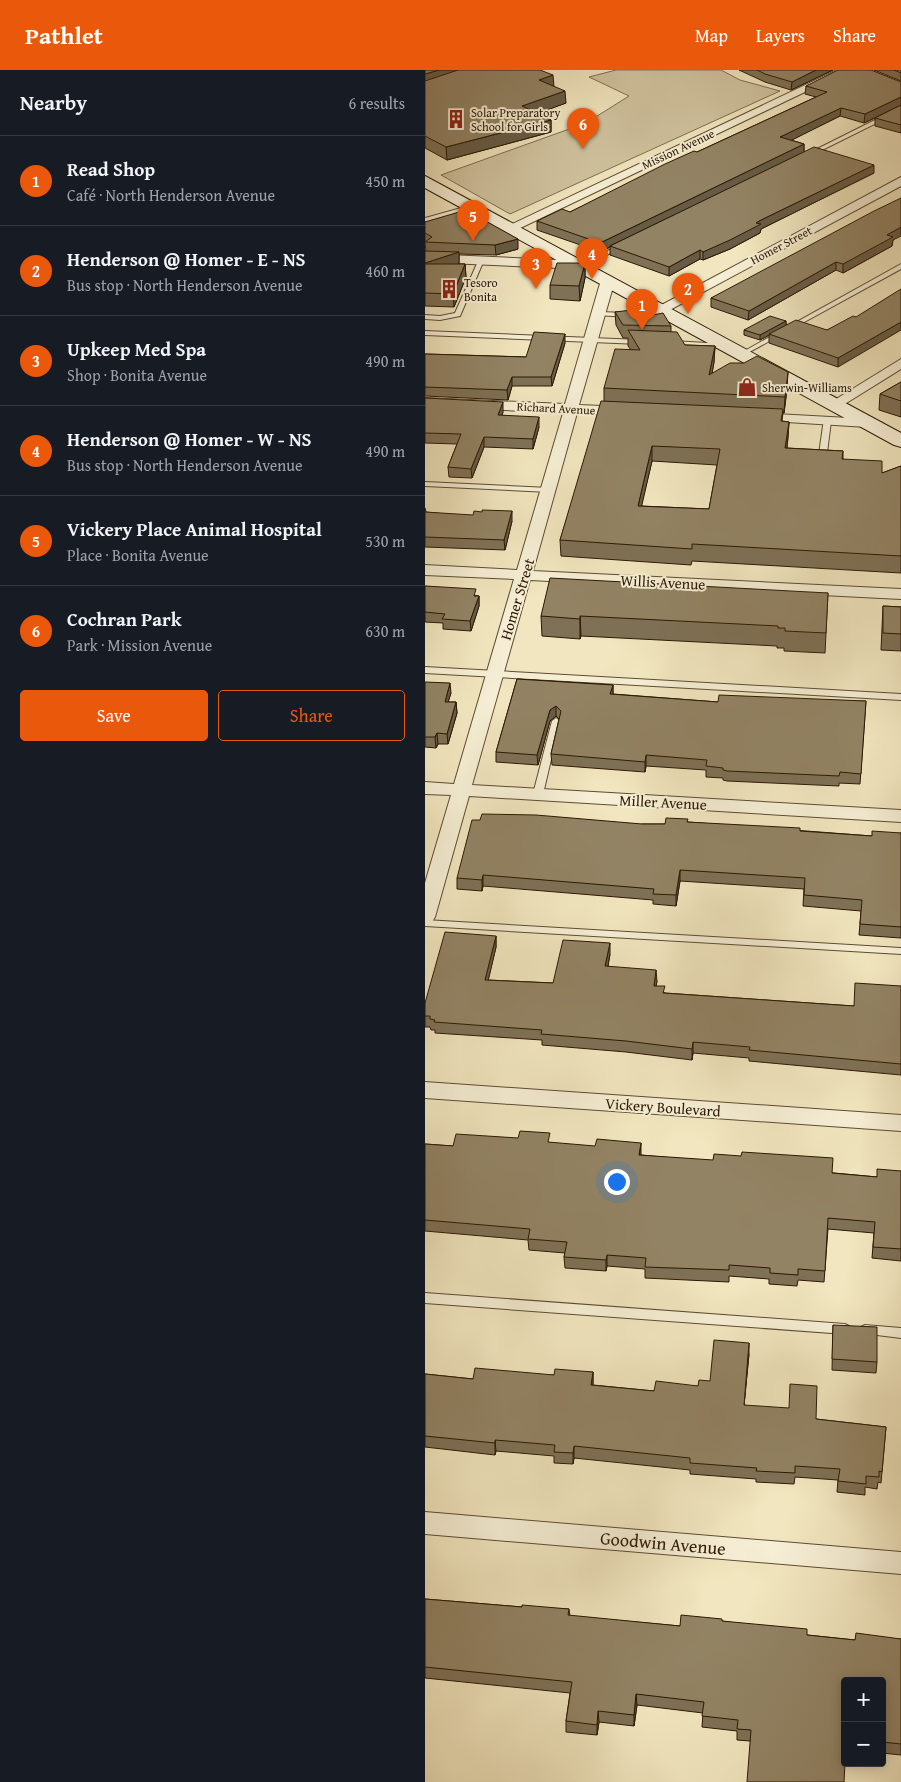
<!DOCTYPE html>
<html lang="en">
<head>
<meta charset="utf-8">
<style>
	body { margin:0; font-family:"Gentium Book Plus",serif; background:#20242c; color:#f1f3f6 }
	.controls { position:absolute; right:15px; bottom:15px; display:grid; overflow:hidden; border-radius:5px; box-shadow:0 2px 12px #0003 }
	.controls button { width:45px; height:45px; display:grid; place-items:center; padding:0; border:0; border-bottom:1px solid #363941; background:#171b24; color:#f1f3f6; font:25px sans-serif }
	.you { position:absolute; left:191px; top:1111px; width:18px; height:18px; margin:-12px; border:4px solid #fff; border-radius:50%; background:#1a73e8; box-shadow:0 0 0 8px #1a73e833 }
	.badge { display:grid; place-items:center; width:32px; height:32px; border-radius:50%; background:#ea580c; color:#fff; font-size:16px; font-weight:700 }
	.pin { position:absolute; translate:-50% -41px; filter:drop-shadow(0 1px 2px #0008) }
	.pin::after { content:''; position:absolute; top:26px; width:18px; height:15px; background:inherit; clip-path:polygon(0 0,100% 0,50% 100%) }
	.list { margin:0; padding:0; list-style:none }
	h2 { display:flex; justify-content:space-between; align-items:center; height:65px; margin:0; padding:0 20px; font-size:21px }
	h2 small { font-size:16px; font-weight:400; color:#9ea1a6 }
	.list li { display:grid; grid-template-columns:32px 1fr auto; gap:15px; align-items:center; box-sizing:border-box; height:90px; padding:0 20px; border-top:1px solid #363941 }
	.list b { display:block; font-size:19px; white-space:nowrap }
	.list p { margin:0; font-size:16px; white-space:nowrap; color:#9ea1a6 }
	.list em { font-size:16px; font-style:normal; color:#9ea1a6 }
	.actions { display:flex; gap:10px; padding:15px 20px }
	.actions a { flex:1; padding:11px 0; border:1px solid #ea580c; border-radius:5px; text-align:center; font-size:18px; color:#ea580c }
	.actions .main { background:#ea580c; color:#fff }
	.map { position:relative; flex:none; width:476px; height:1712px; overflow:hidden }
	header { display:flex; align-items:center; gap:30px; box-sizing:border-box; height:70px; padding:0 25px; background:#ea580c; color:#fff }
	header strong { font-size:24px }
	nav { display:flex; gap:28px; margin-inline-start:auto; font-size:18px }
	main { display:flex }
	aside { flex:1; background:#171b24 }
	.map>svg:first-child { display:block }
</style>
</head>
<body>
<header>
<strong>Pathlet</strong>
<nav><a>Map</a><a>Layers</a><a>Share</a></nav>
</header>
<main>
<aside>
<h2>Nearby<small>6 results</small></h2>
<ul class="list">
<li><span class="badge">1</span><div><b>Read Shop</b><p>Café · North Henderson Avenue</p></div><em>450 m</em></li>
<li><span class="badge">2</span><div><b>Henderson @ Homer - E - NS</b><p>Bus stop · North Henderson Avenue</p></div><em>460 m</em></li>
<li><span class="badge">3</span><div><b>Upkeep Med Spa</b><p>Shop · Bonita Avenue</p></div><em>490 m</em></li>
<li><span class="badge">4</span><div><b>Henderson @ Homer - W - NS</b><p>Bus stop · North Henderson Avenue</p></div><em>490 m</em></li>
<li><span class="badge">5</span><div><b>Vickery Place Animal Hospital</b><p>Place · Bonita Avenue</p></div><em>530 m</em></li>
<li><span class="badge">6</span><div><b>Cochran Park</b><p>Park · Mission Avenue</p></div><em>630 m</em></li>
</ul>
<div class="actions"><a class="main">Save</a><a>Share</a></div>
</aside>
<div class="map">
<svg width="476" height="1712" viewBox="0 0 476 1712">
	<rect width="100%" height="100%" fill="#f1e6bf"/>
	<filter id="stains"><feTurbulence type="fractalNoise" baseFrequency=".004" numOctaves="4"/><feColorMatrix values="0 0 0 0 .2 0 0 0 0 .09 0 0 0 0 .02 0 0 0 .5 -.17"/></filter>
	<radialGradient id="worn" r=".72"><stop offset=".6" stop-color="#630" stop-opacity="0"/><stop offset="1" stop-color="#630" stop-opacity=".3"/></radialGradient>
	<path fill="#d0c39f" stroke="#7e6e50" d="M191 0H296L315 10 355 21 85 144 16 105 161 53 204 26 164 7Z"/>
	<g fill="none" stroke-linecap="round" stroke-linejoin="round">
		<g stroke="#5d4c31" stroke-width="2">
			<g id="lane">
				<path d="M476 37V41L387 85 382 84Z"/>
				<path d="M47 135 50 137 49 138 0 152V148Z"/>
				<path d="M197 174 199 175V177L158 196 153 195Z"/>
				<path d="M54 189 59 190 35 246 15 250 0 249V245L15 246 30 243Z"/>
				<path d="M476 194V199L319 285 314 284Z"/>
				<path d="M174 242 203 243 206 245 203 247 172 245V243Z"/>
				<path d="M0 261 215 270 218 272 215 274 0 265Z"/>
				<path d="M247 271 300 274 303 276 300 278 245 274 244 273Z"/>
				<path d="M399 349H402L406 351 401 391 397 393 393 391Z"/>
				<path d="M0 412 124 418 128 420 124 422 0 416Z"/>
				<path d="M0 597 476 624V630L0 603Z"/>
				<path d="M131 648 135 651 118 724 116 726H110L108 724 127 651Z"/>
				<path d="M0 850 476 878V884L0 856Z"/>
				<path d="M0 1223 420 1254 424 1256 426 1259 424 1262 420 1264 0 1233Z"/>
				<path d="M440 1255 476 1258V1268L436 1263 434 1260 436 1257Z"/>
			</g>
		</g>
		<g stroke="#5d4c31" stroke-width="2">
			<g id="street">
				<path d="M412 0H426L89 161 85 162 79 158Z"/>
				<path d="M476 107V116L241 242 236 243 229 239Z"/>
				<path d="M0 184 156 191 163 195 156 199 0 192Z"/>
				<path d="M183 206 190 210 154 335 200 337 207 341 200 345 152 343 108 501 476 519V529L105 510 47 715 476 740V752L44 726 10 847 7 852 0 853V813L26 725 0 724V712L29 714 89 509 0 505V495L92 500 138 343 0 336V328L140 334 176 210Z"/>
				<path d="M476 289V299L415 337H405L403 334Z"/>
				<path d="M332 343 442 349 449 353 442 357 327 350 325 347 327 344Z"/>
				<path d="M0 1012 476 1045V1061L0 1028Z"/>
				<path d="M0 1442 476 1482V1504L0 1464Z"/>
			</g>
		</g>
		<g stroke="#2c1802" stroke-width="2">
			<path id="secondary" d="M0 106 476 363V377L469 375 0 118Z"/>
		</g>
		<use href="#lane" fill="#f6efd5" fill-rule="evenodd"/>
		<use href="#street" fill="#f6efd5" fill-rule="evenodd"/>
		<use href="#secondary" fill="#f6efd5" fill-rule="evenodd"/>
	</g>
	<g fill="#7e7156" stroke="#2c1802" fill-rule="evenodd">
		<path d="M0 0 129 16 141 33 112 43 126 50V62L22 90 0 78Z"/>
		<path d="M314 0H408L366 20 340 12Z"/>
		<path d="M449 0H476V11Z"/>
		<path d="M476 12V63L450 56V48L439 53 415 46 366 70 379 74V82L449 103 336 159 335 163 305 179 278 190 275 189 244 206 185 185V177L176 182 112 160V151L145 142 272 82 391 27 380 24 381 16Z"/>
		<path d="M0 152 93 179 71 185 34 184V194H40L41 207 29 237 0 236V181H1L0 173Z"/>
		<path d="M468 170 467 176 418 203 411 200 323 250 286 237V228Z"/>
		<path d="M160 193V208L155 231 125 229V215Z"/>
		<path d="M190 242 228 245 246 256V262L260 275 290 276 289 292 287 303 362 319 359 343H358L357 351 364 352 363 367 362 378 418 381V389L457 403 476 396V503L267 491 266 495 136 486 135 470 179 332V318L206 280 203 276V268H198L191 255ZM227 391 292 395 284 439 216 436Z"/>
		<path d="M431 247 413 297 344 273V265L335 270 319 265V260L361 251V255L402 260Z"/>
		<path d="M140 273 127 316H87L83 330 0 326V284L101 287Z"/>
		<path d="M476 312V347L454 340 455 324Z"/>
		<path d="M0 328 78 342 77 345 114 357 108 379 59 377 47 408 24 407 23 397 32 374 0 373Z"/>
		<path d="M0 438 1 442 87 451 80 480 0 477Z"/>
		<path d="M0 516 54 526V536L46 561 18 559V553L0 552Z"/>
		<path d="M403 523 400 583 359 581V578H352V576L156 566 155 569 117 566 116 546Z"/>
		<path d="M458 536 476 537V581L456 580Z"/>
		<path d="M92 609 188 615V624L293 632 441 631 435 714 414 713V716L302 711 298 710V708L281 707V700L221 696 220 702 127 695 126 684 134 649 131 646 125 651 113 695 71 692V682Z"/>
		<path d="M0 613 26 623 23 632H31L32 643 23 674H13L11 678 0 677Z"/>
		<path d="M263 752 447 766 476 763V868L434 865 436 841 378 836 379 819 255 811 251 836 228 834V830L58 816 57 821 32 819V808L217 754H240Z"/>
		<path d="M71 866V877L63 910 128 913 185 884 183 896 232 911 231 916 240 923 428 936 476 916V1005L324 991V988L268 983 267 990 201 982 117 975V970L10 963V960H6L5 957H0V933Z"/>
		<path d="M125 1073 216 1085 452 1107 476 1101V1191L447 1188 449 1163 403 1159 399 1212 373 1210 372 1216 344 1214V1209L304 1206V1212L220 1208V1199L182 1196 181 1201 140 1198 139 1187 140 1183 104 1180 103 1170 0 1161V1074L28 1076Z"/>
		<path d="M408 1255 452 1292 451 1303 407 1300Z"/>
		<path d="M324 1284 319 1335 391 1349 461 1357 456 1413 453 1412 452 1419 440 1417V1425L412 1422 413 1410 370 1407 369 1414 331 1412V1409L265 1404V1400L149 1388 148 1394 129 1393V1386L71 1381 70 1385 0 1377V1304L48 1309 129 1305 168 1302V1315L229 1321 273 1316 285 1311Z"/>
		<path d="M0 1529 97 1537 144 1539 145 1546 255 1556 297 1551 382 1565 430 1570 476 1569V1685L457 1683V1611L325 1671 312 1670V1661L277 1657 278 1643 212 1635 209 1656 174 1652 172 1665 141 1662V1651L145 1623 0 1608Z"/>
	</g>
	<g fill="#665c46" stroke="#2c1802">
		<path d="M14 0H54L0 17V4Z"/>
		<path d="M391 0H408L366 20 367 12Z"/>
		<path d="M128 5 129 17 114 10Z"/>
		<path d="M140 21 141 33 98 49 97 36Z"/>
		<path d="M476 27V35L439 53 440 44Z"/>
		<path d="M416 38 415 46 355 76V67Z"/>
		<path d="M126 50V62L22 90 21 77Z"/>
		<path d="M379 74V83L185 176V177L176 182 175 173Z"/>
		<path d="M449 95V103L336 159 335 163 305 179 278 190V182L336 150Z"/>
		<path d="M476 157V166L468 170 467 176 418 203V194L462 165Z"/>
		<path d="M93 169V179L71 185 70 175Z"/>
		<path d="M275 180V189L244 206V197Z"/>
		<path d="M34 182V195L0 206V193Z"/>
		<path d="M411 192V200L323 250 324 241Z"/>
		<path d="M160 193V208L155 231 154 216Z"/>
		<path d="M40 194 41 207 29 237 28 224Z"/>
		<path d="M361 251V256L335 270V265Z"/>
		<path d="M476 252V260L413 297V288Z"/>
		<path d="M140 264V273L127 316 126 307Z"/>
		<path d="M290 276 289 292 284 322V305Z"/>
		<path d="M363 302 362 319 359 343 360 327Z"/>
		<path d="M87 307V316L83 330 82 320Z"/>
		<path d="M78 332V342L74 355 73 345Z"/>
		<path d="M114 347V357L108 379V369Z"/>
		<path d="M364 352 363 367 360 394V378Z"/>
		<path d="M59 367V377L47 408 46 399Z"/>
		<path d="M227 376V391L213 452V436Z"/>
		<path d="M87 441V451L80 480 79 470Z"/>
		<path d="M54 526V536L46 561 45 551Z"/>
		<path d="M155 546 156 566 155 569Z"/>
		<path d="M25 613 26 623 20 642V632Z"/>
		<path d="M188 615V625L185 624Z"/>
		<path d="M31 632 32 643 23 674 22 664Z"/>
		<path d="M131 636V646L125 651 113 695 112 685 125 640Z"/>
		<path d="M12 663 13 674 11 678 10 667Z"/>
		<path d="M221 685V696L220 702V692Z"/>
		<path d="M255 800V811L251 836V825Z"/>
		<path d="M58 805V816L57 821V810Z"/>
		<path d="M71 866V877L61 920 60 910Z"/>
		<path d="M185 873V884L181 907 180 896Z"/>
		<path d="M231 900 232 911 229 927V916Z"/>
		<path d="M268 972V983L267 990V979Z"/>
		<path d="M216 1073V1084L214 1096V1085Z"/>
		<path d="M182 1185V1196L181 1201V1190Z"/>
		<path d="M324 1273V1284L318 1346 319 1335Z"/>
		<path d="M168 1302V1313L166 1326V1315Z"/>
		<path d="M70 1370 71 1381 70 1385Z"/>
		<path d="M149 1376V1388L148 1394V1383Z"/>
		<path d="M211 1624 212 1635 209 1656V1645Z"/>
		<path d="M173 1641 174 1652 172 1665V1655Z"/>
	</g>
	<g fill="#928364" stroke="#2c1802" fill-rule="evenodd">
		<path d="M0 0H14L0 4Z"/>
		<path d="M33 0H115L128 5 114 10 140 21 97 36 126 50 21 77 0 66V11Z"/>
		<path d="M332 0H391L367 12 340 4Z"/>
		<path d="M413 0H446L476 12V27L440 44 416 38 355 67 379 74 175 173 112 151 137 139 145 142 240 94 269 81 272 82 402 22 381 16Z"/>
		<path d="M469 0H476V3Z"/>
		<path d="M476 35V55L450 48Z"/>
		<path d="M389 77 449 95 336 150 331 153 336 154 305 170 278 182 275 180 244 197 185 176Z"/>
		<path d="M476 128V157L462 165 468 167 418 194 411 192 324 241 286 228 449 141Z"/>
		<path d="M41 140 93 169 70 175 0 172 7 167 0 163V152Z"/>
		<path d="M0 181 34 182 0 193Z"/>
		<path d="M132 193H160L154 216 125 215Z"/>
		<path d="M0 194H40L28 224 0 223Z"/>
		<path d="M476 219V252L413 288 344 264 371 250 402 260 428 246 431 247Z"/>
		<path d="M224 238 228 245 238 243 246 256 198 255 190 242Z"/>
		<path d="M345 246 361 251 335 265 319 260Z"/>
		<path d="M203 260 252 262 260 275 290 276 284 305 305 293H319L332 286 363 302 360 327 179 318 190 279 215 280Z"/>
		<path d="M109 262 140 264 126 307H87L82 320 0 317V284L101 287Z"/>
		<path d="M476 312V331L455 324Z"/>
		<path d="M0 328 78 332 73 345 114 347 108 369 59 367 46 399 23 397 36 364 0 363Z"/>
		<path d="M176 331 358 339 356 351 364 352 360 378 418 381 417 389 457 391V403L476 396V486L267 474V479L135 470ZM227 376 295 379 284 439 213 436Z"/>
		<path d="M57 440 87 441 79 470 0 467V442L48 445 49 441 57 442Z"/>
		<path d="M125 508 403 523 401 563 360 561V558H353V556L155 546V549L116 546Z"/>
		<path d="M0 516 51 519 49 526H54L45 551 17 549 20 544 0 542Z"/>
		<path d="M458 536 476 537V564L458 563Z"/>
		<path d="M92 609 188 615 185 624 293 632 294 625 441 631 436 704 415 702 414 706 302 701 298 700V698L281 696 282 690 221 685 220 692 126 684 136 641 131 636 125 640 112 685 71 682Z"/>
		<path d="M0 612 25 613 20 632H31L22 664 12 663 10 667H0Z"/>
		<path d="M57 744 111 745 217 754H240L241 748 263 749 262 752 375 758V761L447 766V761L476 763V857L435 854 437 830 379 825 380 808 255 800 251 825 228 824 229 819 58 805 57 810 32 808 47 750H55Z"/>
		<path d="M20 862 71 866 60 910 128 913 138 870 185 873 180 896 231 900 229 916H240L238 923 429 936 430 913 476 916V994L324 980 325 977 268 972 267 979 201 971 116 964 117 960 9 952 10 950 5 949V946H0V933Z"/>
		<path d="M95 1061 125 1063 123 1072 170 1076 172 1069 216 1073 214 1085 288 1090 289 1084 316 1086 317 1082 408 1088 407 1103 452 1107V1099L476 1101V1179L448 1177 450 1152 403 1148 400 1201 373 1199V1205L345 1203V1198L304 1195V1200L220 1197 221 1188 182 1185 181 1190 139 1187 142 1172 103 1169 105 1159 0 1150V1074L28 1076 31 1064 93 1068Z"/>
		<path d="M408 1255 452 1257V1292L407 1289Z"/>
		<path d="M289 1270 324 1273 319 1335 364 1338 365 1314 392 1316 391 1349 461 1357 457 1402 454 1401V1407L441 1406V1414L413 1411 415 1399 370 1396V1403L331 1401 332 1398 265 1393V1388L149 1376 148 1383 129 1382 130 1375 70 1370V1373L0 1366V1304L48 1309 50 1298 129 1305 130 1299 168 1302 166 1315 229 1321 231 1311 273 1316 274 1310 285 1311Z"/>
		<path d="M0 1529 97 1537V1535L144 1539 143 1545 255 1556 256 1545 297 1549V1551L382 1559V1565L430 1570 431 1563 476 1569V1674L457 1672V1611H420V1693L419 1712H322L326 1660 312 1659 313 1650 277 1646 279 1632 211 1624 209 1645 173 1641 172 1655 141 1651 147 1612 0 1597Z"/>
	</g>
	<defs>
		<g id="building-bare" transform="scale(1.5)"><path d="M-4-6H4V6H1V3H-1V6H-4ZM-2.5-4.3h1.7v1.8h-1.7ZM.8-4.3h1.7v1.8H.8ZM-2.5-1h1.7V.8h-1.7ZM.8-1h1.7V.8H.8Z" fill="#8f2418" stroke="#f6efd5" stroke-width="2.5" paint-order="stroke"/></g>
		<g id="shop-bare" transform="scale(1.5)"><path d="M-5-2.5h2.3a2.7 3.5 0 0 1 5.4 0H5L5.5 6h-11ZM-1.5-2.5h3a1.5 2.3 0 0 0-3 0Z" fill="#8f2418" stroke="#f6efd5" stroke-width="2.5" paint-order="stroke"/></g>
	</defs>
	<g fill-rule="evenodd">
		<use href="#building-bare" x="31" y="49"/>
		<use href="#building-bare" x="24" y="219"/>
		<use href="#shop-bare" x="322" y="317"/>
	</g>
	<g text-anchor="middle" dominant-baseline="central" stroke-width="4" stroke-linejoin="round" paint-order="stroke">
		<g font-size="12" fill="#2c1802" stroke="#f6efd5" text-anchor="start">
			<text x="46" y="42">Solar Preparatory<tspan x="46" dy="14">School for Girls</tspan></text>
			<text x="39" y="212">Tesoro<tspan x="39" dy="14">Bonita</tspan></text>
			<text x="337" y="317">Sherwin-Williams</text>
		</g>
		<g font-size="12" fill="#2c1802" stroke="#f6efd5">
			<text transform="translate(253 79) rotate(-25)">Mission Avenue</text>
			<text transform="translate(356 175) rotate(-28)">Homer Street</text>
			<text transform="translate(131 338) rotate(3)">Richard Avenue</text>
		</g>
		<g font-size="15" fill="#2c1802" stroke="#f6efd5">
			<text transform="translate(238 512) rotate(3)">Willis Avenue</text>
			<text transform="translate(92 529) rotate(-73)">Homer Street</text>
			<text transform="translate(238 732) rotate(3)">Miller Avenue</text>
			<text transform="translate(238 1037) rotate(4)">Vickery Boulevard</text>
		</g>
		<g font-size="18" fill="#2c1802" stroke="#f6efd5">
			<text transform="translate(238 1473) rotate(5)">Goodwin Avenue</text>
		</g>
	</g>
	<rect width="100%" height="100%" filter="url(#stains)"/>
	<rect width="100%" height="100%" fill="url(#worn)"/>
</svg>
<div class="controls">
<button>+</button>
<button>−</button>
</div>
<div class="you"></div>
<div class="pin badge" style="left:217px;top:260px">1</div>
<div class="pin badge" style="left:263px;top:244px">2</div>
<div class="pin badge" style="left:111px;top:219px">3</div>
<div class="pin badge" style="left:167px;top:209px">4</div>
<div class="pin badge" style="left:48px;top:171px">5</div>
<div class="pin badge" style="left:158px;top:79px">6</div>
</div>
</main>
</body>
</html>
